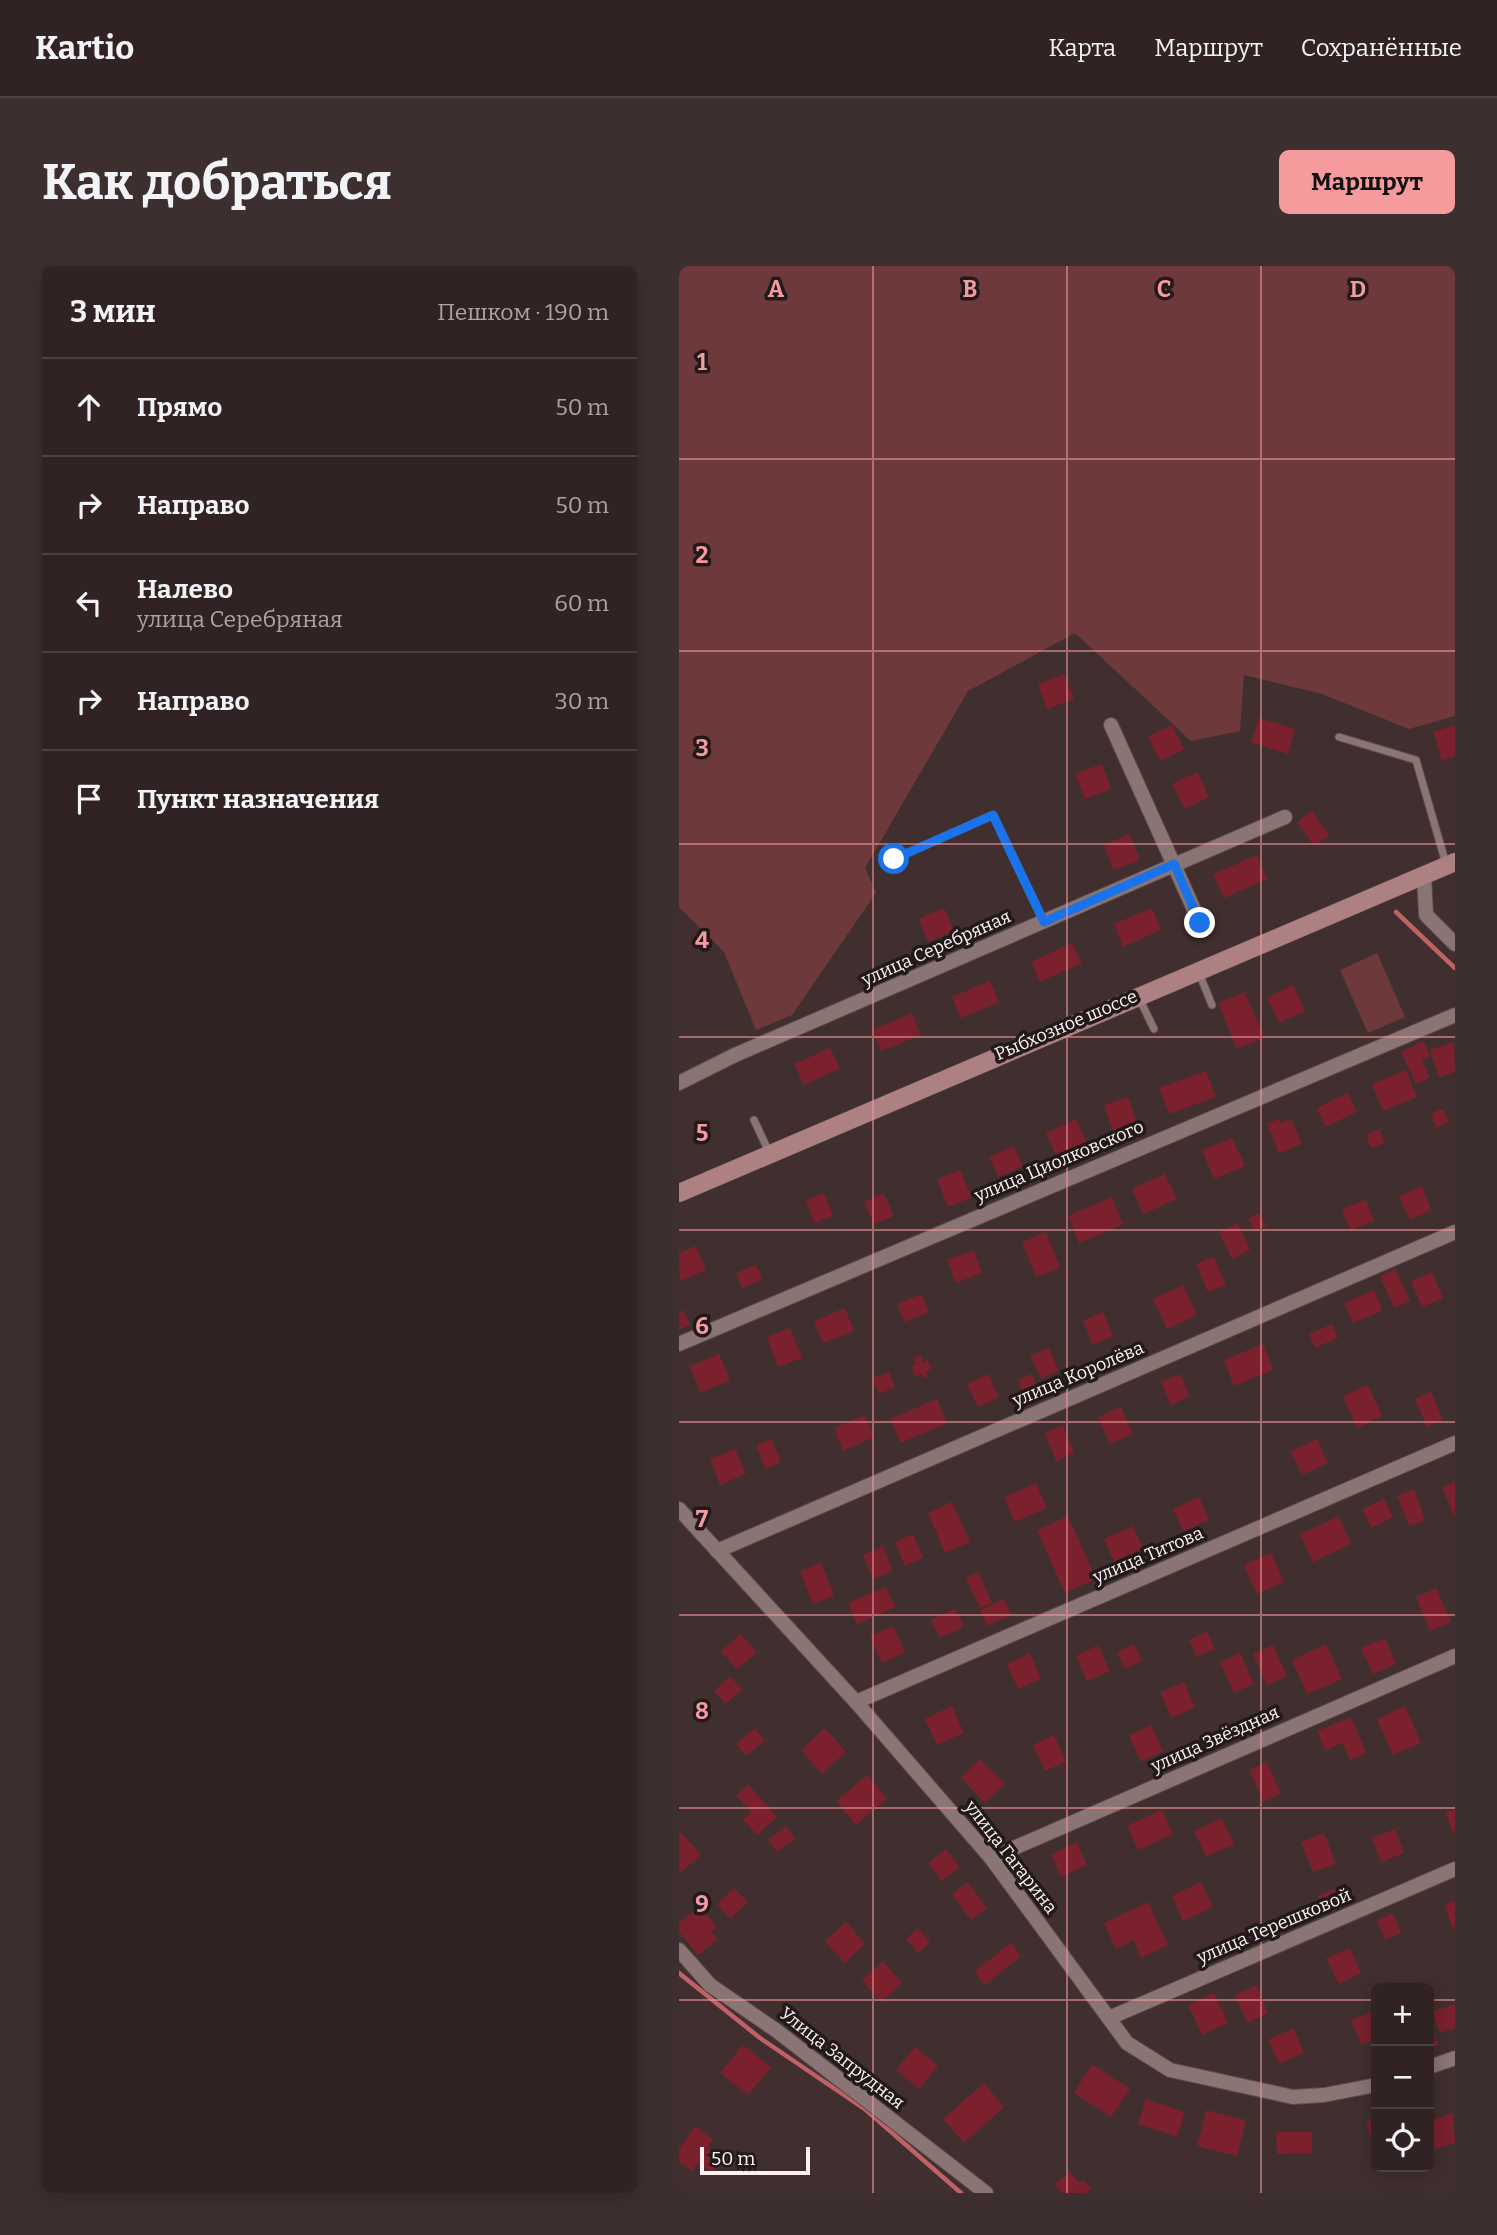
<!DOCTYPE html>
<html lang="ru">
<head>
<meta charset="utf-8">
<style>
	body { margin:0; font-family:Bitter,serif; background:#3d2f30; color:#f1f3f6 }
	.controls { position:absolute; right:21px; bottom:21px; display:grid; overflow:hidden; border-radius:10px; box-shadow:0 4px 18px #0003 }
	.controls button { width:63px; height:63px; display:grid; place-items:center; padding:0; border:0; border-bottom:2px solid #4c4041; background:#312323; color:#f1f3f6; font:35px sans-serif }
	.scale { position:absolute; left:21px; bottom:18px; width:110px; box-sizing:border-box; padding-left:7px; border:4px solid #fdf1f1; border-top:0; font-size:19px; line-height:24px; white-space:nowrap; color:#fdf1f1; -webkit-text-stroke:5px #221a1a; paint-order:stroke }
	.stop { position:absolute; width:21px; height:21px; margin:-16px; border:5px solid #1a73e8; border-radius:50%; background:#fff }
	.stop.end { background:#1a73e8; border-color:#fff; box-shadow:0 2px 7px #0008 }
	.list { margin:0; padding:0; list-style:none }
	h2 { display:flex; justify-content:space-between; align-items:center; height:91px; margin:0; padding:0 28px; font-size:30px }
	h2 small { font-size:23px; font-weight:400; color:#a8a4a6 }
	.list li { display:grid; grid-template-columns:46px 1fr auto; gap:21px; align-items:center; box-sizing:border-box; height:98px; padding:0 28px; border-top:2px solid #4c4041 }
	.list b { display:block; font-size:26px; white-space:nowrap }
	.list p { margin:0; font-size:23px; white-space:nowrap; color:#a8a4a6 }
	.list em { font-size:23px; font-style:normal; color:#a8a4a6 }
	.icon { flex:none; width:38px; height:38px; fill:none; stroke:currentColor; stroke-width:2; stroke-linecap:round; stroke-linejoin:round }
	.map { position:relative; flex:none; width:776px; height:1927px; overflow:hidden; border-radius:10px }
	header { display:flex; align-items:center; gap:42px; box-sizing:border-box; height:98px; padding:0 35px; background:#312323; border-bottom:2px solid #4c4041 }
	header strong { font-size:33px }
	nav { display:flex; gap:38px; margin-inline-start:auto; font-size:24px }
	.intro { display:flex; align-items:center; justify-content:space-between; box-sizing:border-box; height:168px; padding:0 42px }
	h1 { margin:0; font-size:49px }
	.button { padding:18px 32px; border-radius:10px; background:#f59b9e; color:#111; font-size:24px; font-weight:700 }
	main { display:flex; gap:42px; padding:0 42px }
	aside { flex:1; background:#312323; border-radius:10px; box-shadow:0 4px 18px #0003 }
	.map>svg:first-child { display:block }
</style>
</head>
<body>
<header>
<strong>Kartio</strong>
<nav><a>Карта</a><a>Маршрут</a><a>Сохранённые</a></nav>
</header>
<div class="intro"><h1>Как добраться</h1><a class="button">Маршрут</a></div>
<main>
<aside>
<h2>3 мин<small>Пешком · 190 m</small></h2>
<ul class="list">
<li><svg class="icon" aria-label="ahead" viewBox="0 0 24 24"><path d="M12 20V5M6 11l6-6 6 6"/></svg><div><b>Прямо</b></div><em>50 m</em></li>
<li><svg class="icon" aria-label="right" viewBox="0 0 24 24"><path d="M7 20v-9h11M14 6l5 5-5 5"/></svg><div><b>Направо</b></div><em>50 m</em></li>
<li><svg class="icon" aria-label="left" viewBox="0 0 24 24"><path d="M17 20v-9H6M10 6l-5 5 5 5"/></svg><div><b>Налево</b><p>улица Серебряная</p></div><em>60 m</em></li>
<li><svg class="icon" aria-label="right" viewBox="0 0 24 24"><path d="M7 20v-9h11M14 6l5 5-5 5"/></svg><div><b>Направо</b></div><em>30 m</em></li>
<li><svg class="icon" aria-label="arrive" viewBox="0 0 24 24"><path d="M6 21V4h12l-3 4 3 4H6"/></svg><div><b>Пункт назначения</b></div></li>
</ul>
</aside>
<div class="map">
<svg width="776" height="1927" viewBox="0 0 776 1927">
	<rect width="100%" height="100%" fill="#412f2f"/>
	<g fill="#6e393b">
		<path d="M0 0H776V450L730 463 643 428 565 409 561 465 512 475 396 367 289 425 186 602 197 627 113 749 77 764 45 686 0 641Z"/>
		<path d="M698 687 726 751 689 767 661 704Z"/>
	</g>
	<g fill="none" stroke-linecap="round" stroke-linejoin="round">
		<g stroke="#bf6166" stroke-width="4.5">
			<path d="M717 646 776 702"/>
			<path d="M0 1707 81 1772 187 1844 282 1927"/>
		</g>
	</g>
	<g fill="#7a212d">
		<path d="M385 408 395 433 368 443 359 418Z"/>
		<path d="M580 452 616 463 609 488 572 476Z"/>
		<path d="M493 459 505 483 481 495 469 471Z"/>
		<path d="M776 459V490L763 494 754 466Z"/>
		<path d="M423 498 432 523 406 533 396 508Z"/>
		<path d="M518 506 530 531 506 543 493 518Z"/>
		<path d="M633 545 650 569 635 580 618 556Z"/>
		<path d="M451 568 461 594 434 604 425 579Z"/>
		<path d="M578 589 588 613 545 632 534 608Z"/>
		<path d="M265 642 275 665 249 676 240 653Z"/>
		<path d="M473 642 482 664 444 681 435 658Z"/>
		<path d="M393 677 403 697 361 716 352 696Z"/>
		<path d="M311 715 320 736 282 752 273 731Z"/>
		<path d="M614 719 626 745 600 757 588 732Z"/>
		<path d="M566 726 585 772 558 783 539 737Z"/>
		<path d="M233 747 242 769 202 785 193 764Z"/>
		<path d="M744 775 751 790 743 794 751 812 737 818 722 786Z"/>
		<path d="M775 776 776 806 760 811 751 784Z"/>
		<path d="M151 782 161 802 125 819 115 798Z"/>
		<path d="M727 804 738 831 704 845 693 818Z"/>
		<path d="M527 805 537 831 490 848 480 822Z"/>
		<path d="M669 827 678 846 647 861 638 842Z"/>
		<path d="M449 831 458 858 434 866 425 839Z"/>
		<path d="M764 843 770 856 757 862 753 852 755 846Z"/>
		<path d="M397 853 409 880 379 894 367 867Z"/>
		<path d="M600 853 602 857 612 853 623 878 600 887 588 858Z"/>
		<path d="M700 863 706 877 692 882 687 869Z"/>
		<path d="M553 872 566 900 535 913 523 884Z"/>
		<path d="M335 880 344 900 319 911 310 891Z"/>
		<path d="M281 904 293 931 269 941 258 913Z"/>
		<path d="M486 908 498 933 464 948 453 922Z"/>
		<path d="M743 920 752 944 731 954 720 930Z"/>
		<path d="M145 927 154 950 135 957 127 934Z"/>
		<path d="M205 927 215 950 195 958 185 936Z"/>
		<path d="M433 931 444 958 400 977 389 950Z"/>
		<path d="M687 934 695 955 671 964 663 943Z"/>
		<path d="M580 947 587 960 576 966 569 953Z"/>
		<path d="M559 957 571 984 553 993 540 966Z"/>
		<path d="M367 966 381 1002 357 1011 343 976Z"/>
		<path d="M17 980 27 1004 1 1015 0 987Z"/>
		<path d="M295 984 303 1007 277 1017 268 994Z"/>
		<path d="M535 991 547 1019 529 1026 517 998Z"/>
		<path d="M77 999 83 1014 63 1022 57 1007Z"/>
		<path d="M716 1003 731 1035 715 1042 701 1010Z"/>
		<path d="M753 1006 764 1032 743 1041 732 1015Z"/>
		<path d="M504 1019 518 1049 488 1063 474 1033Z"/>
		<path d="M695 1024 703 1045 674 1057 665 1037Z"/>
		<path d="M242 1028 250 1046 226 1056 218 1038Z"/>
		<path d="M166 1042 175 1065 144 1077 135 1055Z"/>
		<path d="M4 1044 11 1059 0 1064V1046Z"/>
		<path d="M424 1046 434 1070 414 1079 404 1055Z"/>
		<path d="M653 1058 659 1072 636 1082 630 1068Z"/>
		<path d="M111 1062 123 1092 99 1101 88 1071Z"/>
		<path d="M584 1078 594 1104 555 1120 545 1094Z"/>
		<path d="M370 1082 380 1105 362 1113 351 1090Z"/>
		<path d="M40 1088 51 1114 22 1127 10 1100Z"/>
		<path d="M242 1089 244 1096 249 1094 252 1103 247 1105 249 1111 245 1112 243 1108 236 1110 232 1100 237 1098 234 1092Z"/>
		<path d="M210 1106 216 1121 200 1128 193 1112Z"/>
		<path d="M309 1108 320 1131 299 1141 288 1118Z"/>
		<path d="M353 1108 362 1131 348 1137 339 1114Z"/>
		<path d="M501 1108 511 1130 492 1139 482 1116Z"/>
		<path d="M689 1119 703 1150 678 1162 664 1130Z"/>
		<path d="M752 1126 764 1154 748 1161 736 1133Z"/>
		<path d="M258 1133 268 1157 222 1177 211 1153Z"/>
		<path d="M442 1141 454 1168 431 1178 419 1151Z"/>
		<path d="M186 1149 195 1171 164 1185 155 1162Z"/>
		<path d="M384 1159 395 1187 377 1195 366 1167Z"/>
		<path d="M92 1173 102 1196 86 1203 77 1179Z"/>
		<path d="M638 1173 649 1197 623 1209 612 1185Z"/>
		<path d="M56 1183 67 1208 41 1219 31 1193Z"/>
		<path d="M776 1216V1252L763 1221Z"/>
		<path d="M357 1217 368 1242 336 1256 325 1231Z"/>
		<path d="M735 1223 746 1254 730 1260 718 1230Z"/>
		<path d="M520 1231 530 1254 504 1265 494 1243Z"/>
		<path d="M705 1233 714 1251 692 1262 683 1243Z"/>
		<path d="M273 1236 291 1276 266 1287 249 1247Z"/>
		<path d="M389 1250 417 1313 386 1327 358 1264Z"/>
		<path d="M660 1250 672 1278 634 1296 621 1268Z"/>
		<path d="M454 1260 464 1282 435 1296 425 1273Z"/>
		<path d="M234 1268 244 1292 226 1300 216 1276Z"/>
		<path d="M204 1280 214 1305 194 1313 184 1289Z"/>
		<path d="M592 1287 605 1316 578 1328 565 1299Z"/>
		<path d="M142 1297 155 1330 134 1338 121 1305Z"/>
		<path d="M299 1306 313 1337 301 1342 287 1312Z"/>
		<path d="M207 1321 216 1341 178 1358 169 1337Z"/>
		<path d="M757 1322 772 1356 751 1365 737 1331Z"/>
		<path d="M325 1333 332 1349 308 1360 301 1344Z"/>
		<path d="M276 1343 285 1361 260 1372 252 1353Z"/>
		<path d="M214 1360 226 1386 203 1397 191 1370Z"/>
		<path d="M528 1366 536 1383 518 1391 510 1374Z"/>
		<path d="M62 1368 78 1387 58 1403 42 1385Z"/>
		<path d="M706 1372 717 1398 694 1408 682 1382Z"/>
		<path d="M455 1378 463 1395 446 1403 438 1386Z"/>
		<path d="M647 1378 663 1413 628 1428 613 1394Z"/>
		<path d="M419 1379 431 1405 408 1415 397 1390Z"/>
		<path d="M594 1379 608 1410 588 1419 574 1388Z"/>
		<path d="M351 1387 362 1413 339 1423 328 1398Z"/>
		<path d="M561 1387 575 1418 555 1427 541 1396Z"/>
		<path d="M51 1410 63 1423 47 1438 35 1425Z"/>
		<path d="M505 1416 516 1441 493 1452 481 1426Z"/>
		<path d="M273 1440 285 1467 258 1479 246 1453Z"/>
		<path d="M726 1440 742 1477 714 1489 698 1453Z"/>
		<path d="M672 1451 687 1487 671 1494 664 1477 646 1484 638 1465Z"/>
		<path d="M472 1459 484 1485 462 1496 450 1469Z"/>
		<path d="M76 1462 86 1474 67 1490 57 1478Z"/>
		<path d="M146 1462 167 1486 143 1508 122 1484Z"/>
		<path d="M375 1469 387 1496 366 1505 354 1479Z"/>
		<path d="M301 1493 326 1518 306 1537 282 1512Z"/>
		<path d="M588 1496 602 1528 584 1536 570 1504Z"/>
		<path d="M188 1509 208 1532 177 1559 157 1535Z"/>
		<path d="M69 1518 98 1551 78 1569 64 1553 72 1546 57 1529Z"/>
		<path d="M776 1543V1570L766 1547Z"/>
		<path d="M483 1544 494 1568 459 1584 448 1560Z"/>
		<path d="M543 1552 555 1578 527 1591 515 1565Z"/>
		<path d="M107 1560 116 1573 98 1586 89 1574Z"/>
		<path d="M716 1563 725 1587 702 1596 693 1572Z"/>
		<path d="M0 1564 22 1589 0 1608Z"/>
		<path d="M645 1567 657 1598 634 1606 622 1576Z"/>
		<path d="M398 1576 408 1599 382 1611 372 1589Z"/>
		<path d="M267 1583 281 1601 263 1615 249 1597Z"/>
		<path d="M289 1616 308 1642 292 1654 273 1628Z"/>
		<path d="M522 1616 534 1641 504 1655 493 1630Z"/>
		<path d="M665 1618 673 1636 647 1648 639 1630Z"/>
		<path d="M55 1622 69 1636 51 1653 38 1638Z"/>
		<path d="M776 1635V1667L765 1640Z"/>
		<path d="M469 1636 489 1679 462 1692 454 1674 437 1683 425 1657Z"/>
		<path d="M21 1640 38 1661 32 1665 39 1673 19 1689 0 1666V1657Z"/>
		<path d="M714 1647 722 1667 706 1674 698 1654Z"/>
		<path d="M167 1656 186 1678 166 1697 146 1675Z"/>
		<path d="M239 1662 251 1676 239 1687 227 1673Z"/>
		<path d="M332 1677 342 1690 306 1719 295 1706Z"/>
		<path d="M671 1682 682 1707 660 1718 647 1692Z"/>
		<path d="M204 1695 223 1717 202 1736 183 1714Z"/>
		<path d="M577 1719 589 1747 568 1757 556 1729Z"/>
		<path d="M535 1727 549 1757 523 1769 509 1739Z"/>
		<path d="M776 1738V1762L761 1767 753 1746Z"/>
		<path d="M695 1745 697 1773 682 1779 672 1754Z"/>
		<path d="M614 1762 625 1786 600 1798 589 1774Z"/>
		<path d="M753 1762 759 1779 750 1782V1763Z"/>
		<path d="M64 1779 92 1801 69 1829 41 1807Z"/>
		<path d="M236 1781 259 1800 240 1823 217 1804Z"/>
		<path d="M413 1798 451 1823 432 1851 395 1827Z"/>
		<path d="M305 1817 325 1841 285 1877 264 1853Z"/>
		<path d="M467 1833 506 1846 498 1871 459 1858Z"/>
		<path d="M527 1844 567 1854 558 1890 518 1880Z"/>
		<path d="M774 1847 776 1877 754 1884 750 1855Z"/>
		<path d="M697 1853V1885L687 1856Z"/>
		<path d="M16 1860 34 1873 29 1881 43 1891 33 1907 18 1897 13 1905 0 1896V1883Z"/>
		<path d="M597 1866H633V1887L598 1888Z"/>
		<path d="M391 1906 400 1917 404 1914 412 1923 407 1927H383L376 1918Z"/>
	</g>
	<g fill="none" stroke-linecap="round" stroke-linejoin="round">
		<g stroke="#5b4b4c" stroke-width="9">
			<g id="lane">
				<path d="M660 471 737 494 767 598"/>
				<path d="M215 593 314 549 365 656"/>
				<path d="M520 707 533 739"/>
				<path d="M460 732 475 763"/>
				<path d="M75 854 90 886"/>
			</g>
		</g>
		<g stroke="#5b4b4c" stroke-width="16">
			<g id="street">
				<path d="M432 459 521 657"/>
				<path d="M745 609 747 649 776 678"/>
				<path d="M0 817 56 789 606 551"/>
				<path d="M0 1078 776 749"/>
				<path d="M0 1243 177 1436 312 1592 448 1777 491 1804 614 1831 645 1829 697 1819"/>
				<path d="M38 1285 776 966"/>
				<path d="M177 1436 776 1177"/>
				<path d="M312 1592 776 1390"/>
				<path d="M0 1684 31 1719 98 1765 307 1927"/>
				<path d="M430 1752 776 1603"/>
				<path d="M750 1801 776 1792"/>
			</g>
		</g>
		<g stroke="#5b4b4c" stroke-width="19">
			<path id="secondary" d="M0 927 776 596"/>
		</g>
		<use href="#lane" stroke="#8a7474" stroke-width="7"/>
		<use href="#street" stroke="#8a7474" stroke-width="14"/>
		<use href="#secondary" stroke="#ad8081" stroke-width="18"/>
	</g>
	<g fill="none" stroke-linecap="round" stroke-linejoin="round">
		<path stroke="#1a73e8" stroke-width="9" d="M215 593 314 549 365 656 495 598 521 657"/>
	</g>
	<path fill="none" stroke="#f59b9e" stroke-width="2" stroke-opacity="0.55" d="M194 0V1927M388 0V1927M582 0V1927M0 193H776M0 385H776M0 578H776M0 771H776M0 964H776M0 1156H776M0 1349H776M0 1542H776M0 1734H697M750 1734H776"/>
	<g text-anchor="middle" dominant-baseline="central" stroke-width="7" stroke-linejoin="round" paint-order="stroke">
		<g font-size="18" fill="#fdf1f1" stroke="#221a1a">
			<text transform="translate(257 682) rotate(-24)">улица Серебряная</text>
			<text transform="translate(387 759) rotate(-23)">Рыбхозное шоссе</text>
			<text transform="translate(380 895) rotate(-23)">улица Циолковского</text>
			<text transform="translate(399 1108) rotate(-23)">улица Королёва</text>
			<text transform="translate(469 1289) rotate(-23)">улица Титова</text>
			<text transform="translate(536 1473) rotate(-24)">улица Звёздная</text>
			<text transform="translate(332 1591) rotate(52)">улица Гагарина</text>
			<text transform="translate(595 1660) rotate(-23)">улица Терешковой</text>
			<text transform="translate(163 1792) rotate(38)">Улица Запрудная</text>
		</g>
	</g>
	<g font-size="23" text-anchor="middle" font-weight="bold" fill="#f59b9e" stroke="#221a1a" stroke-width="7" stroke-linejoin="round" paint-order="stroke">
		<text x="97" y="31">A</text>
		<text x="291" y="31">B</text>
		<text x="485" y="31">C</text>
		<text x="679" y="31">D</text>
		<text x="23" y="104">1</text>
		<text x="23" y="297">2</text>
		<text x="23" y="490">3</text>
		<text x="23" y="682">4</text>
		<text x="23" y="875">5</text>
		<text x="23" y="1068">6</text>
		<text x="23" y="1261">7</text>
		<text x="23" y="1453">8</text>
		<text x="23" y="1646">9</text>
	</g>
</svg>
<div class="controls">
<button>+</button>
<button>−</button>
<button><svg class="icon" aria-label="locate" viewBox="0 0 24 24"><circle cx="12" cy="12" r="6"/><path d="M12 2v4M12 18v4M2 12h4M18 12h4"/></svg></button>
</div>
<div class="scale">50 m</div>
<div class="stop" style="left:215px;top:593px"></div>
<div class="stop end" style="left:521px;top:657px"></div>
</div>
</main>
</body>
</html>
